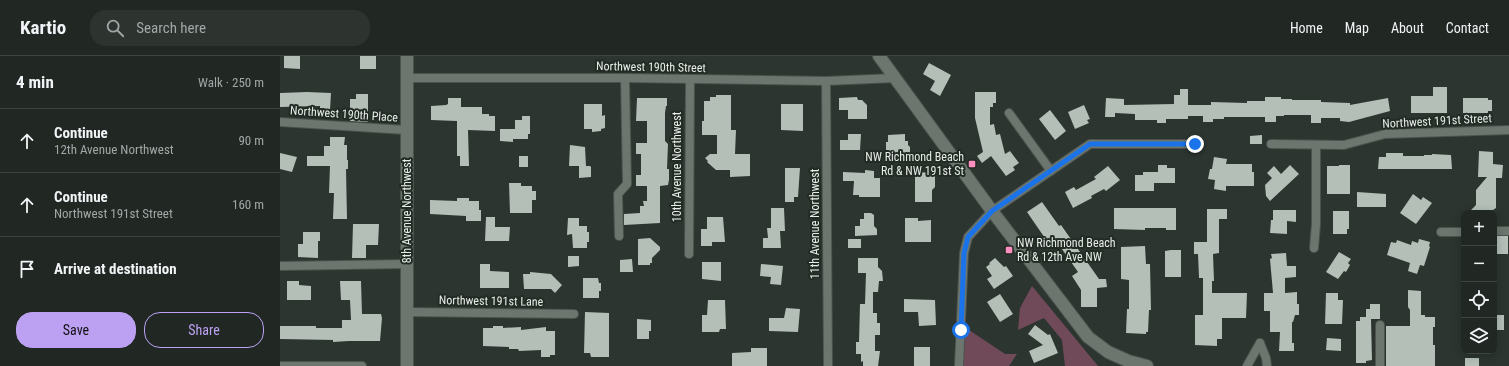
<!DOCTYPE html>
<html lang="en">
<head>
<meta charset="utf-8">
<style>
	body { margin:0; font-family:"Roboto Condensed",sans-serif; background:#2d3430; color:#f1f3f6 }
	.controls { position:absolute; right:12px; bottom:12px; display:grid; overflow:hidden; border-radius:8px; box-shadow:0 2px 10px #0003 }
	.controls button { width:36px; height:36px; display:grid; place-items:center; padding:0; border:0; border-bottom:1px solid #3e4441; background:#212823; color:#f1f3f6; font:20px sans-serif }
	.stop { position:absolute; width:12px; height:12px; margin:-9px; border:3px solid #1a73e8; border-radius:50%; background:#fff }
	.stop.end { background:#1a73e8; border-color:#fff; box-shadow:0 1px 4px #0008 }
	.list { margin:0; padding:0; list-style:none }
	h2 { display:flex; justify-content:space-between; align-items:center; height:52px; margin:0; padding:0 16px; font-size:17px }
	h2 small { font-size:13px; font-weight:400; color:#a2a6a6 }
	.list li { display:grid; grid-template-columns:26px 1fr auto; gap:12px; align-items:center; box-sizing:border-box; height:64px; padding:0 16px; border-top:1px solid #3e4441 }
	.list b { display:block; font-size:15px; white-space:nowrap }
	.list p { margin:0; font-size:13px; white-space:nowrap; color:#a2a6a6 }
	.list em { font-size:13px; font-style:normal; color:#a2a6a6 }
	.actions { display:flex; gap:8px; padding:12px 16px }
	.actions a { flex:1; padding:9px 0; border:1px solid #bca0f2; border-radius:16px; text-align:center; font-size:14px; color:#bca0f2 }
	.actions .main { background:#bca0f2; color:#111 }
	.icon { flex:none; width:22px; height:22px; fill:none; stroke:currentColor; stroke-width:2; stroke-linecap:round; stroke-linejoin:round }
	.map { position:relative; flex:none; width:1229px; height:310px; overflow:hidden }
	header { display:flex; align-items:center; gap:24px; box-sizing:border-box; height:56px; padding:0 20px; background:#212823; border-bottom:1px solid #3e4441 }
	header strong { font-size:19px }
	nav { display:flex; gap:22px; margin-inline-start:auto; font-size:14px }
	.search { width:280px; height:36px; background:#2d3430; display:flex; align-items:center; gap:10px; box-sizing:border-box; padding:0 14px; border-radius:16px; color:#a2a6a6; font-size:15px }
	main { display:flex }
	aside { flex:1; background:#212823 }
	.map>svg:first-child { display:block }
</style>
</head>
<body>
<header>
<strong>Kartio</strong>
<div class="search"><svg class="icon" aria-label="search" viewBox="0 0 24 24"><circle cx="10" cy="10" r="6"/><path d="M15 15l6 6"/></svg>Search here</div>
<nav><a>Home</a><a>Map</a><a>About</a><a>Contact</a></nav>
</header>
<main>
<aside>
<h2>4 min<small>Walk · 250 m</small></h2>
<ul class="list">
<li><svg class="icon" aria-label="ahead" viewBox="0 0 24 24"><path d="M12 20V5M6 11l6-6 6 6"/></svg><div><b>Continue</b><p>12th Avenue Northwest</p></div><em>90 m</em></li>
<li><svg class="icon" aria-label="ahead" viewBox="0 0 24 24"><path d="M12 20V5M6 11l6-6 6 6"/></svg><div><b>Continue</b><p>Northwest 191st Street</p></div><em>160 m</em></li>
<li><svg class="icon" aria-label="arrive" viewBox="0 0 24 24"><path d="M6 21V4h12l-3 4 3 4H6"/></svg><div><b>Arrive at destination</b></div></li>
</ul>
<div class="actions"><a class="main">Save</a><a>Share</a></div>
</aside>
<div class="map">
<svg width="1229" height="310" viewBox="0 0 1229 310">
	<rect width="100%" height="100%" fill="#2c352f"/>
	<g fill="#714a5a">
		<path d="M752 230 818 310H785L782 284 764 262 738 274 740 252Z"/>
		<path d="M686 272 725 298H737L729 310H682Z"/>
	</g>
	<g fill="#b4bfb8">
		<path d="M4 0H20V13L4 12Z"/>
		<rect x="80" y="0" width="16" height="13"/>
		<path d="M649 7 671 19 660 40 650 34 655 25 643 18Z"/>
		<path d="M1153 31H1167V57H1131V40H1153Z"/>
		<path d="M900 33H908V49H931V46L967 47V45H985V41H1001V43H1012V44H1041V46L1070 47V49L1108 42 1110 55 1069 66 1060 65V62H1041V67H1031V59H1004V60H996V66H985V61H944V63H933V66H923V60H908V63H886V67H877V64H855V58L835 57V61H825L826 42 844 43V49L894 48V39H900Z"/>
		<path d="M27 36 51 37 50 54H40V50L0 51V37Z"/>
		<path d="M695 36H716V47H713V51H710V69L714 68 716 79 720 78 725 98 730 95 739 107 733 111 735 114 726 120 711 100 702 107 697 100 703 96 695 62Z"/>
		<path d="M76 38H88V66L70 65V43H76Z"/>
		<path d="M436 39H451V74H456L455 98H470V120L450 121V114H436L427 106 428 105 425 102 430 98H437V79H422V65H424V45H430V41H436Z"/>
		<path d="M577 41 578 44H582L587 49V63H568V54H559V42Z"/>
		<path d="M168 42H181V51H202V58H209V60H215V75L188 74 189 110H180V100H177V65L151 64V50L166 49 168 48Z"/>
		<path d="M357 42H387V50H386L385 57V85L388 88 387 113H389V124L388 129 380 130V167L344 169V158L360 157V150H364L363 145H367V130H356V119H361V98H356V87H367V65H356Z"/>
		<path d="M1183 42H1208V44H1212V55H1208V57H1183Z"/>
		<path d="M304 48H322V60L325 59V72L321 73V75L312 76V73H304Z"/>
		<path d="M501 48H523V75L501 74Z"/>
		<path d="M804 49 810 63 807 64 809 67 795 73 788 56Z"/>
		<path d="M770 54 786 75 775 84 759 63Z"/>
		<path d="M242 60H250V78H248V83H233V86L220 85V73H235V64H242Z"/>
		<path d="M568 78H581L580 94H560V84H568Z"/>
		<path d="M625 78V85H628V89L630 91V100L611 101V98L606 94V86H608V79Z"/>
		<path d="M982 79V88H970V80Z"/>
		<path d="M50 81H65L64 89H67V104H68V113H66L67 163H53L54 137H49L50 110H27V100H44V90H50Z"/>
		<path d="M290 89 305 91 306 110H310L311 111V121L299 122V110H289Z"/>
		<path d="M1199 95 1213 96V108L1223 109 1222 122H1216V152L1213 154H1191L1196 149V134L1207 121H1198Z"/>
		<path d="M0 97 17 101 12 116 0 113Z"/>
		<path d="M1106 97H1123V100H1144V99H1152V98L1171 99 1172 113H1098L1099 101H1106Z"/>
		<rect x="239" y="100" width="9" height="11"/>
		<path d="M934 101 947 103 946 108H972V116H974V130H946V135L934 133 935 124 928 123 930 113H932Z"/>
		<path d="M878 109H887V112H895V127H874V135H855V119H863V116H878Z"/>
		<path d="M1010 109 1019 118 990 145 986 140 985 129 992 122 987 117 994 110 1001 118Z"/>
		<path d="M1059 109H1070V138H1047V110H1059Z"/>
		<path d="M828 110 840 124 826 135 824 133 811 140 812 142 793 152 785 136 794 131 796 134 816 123 814 121Z"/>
		<path d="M505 112H520L518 141H514V146H505Z"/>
		<path d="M585 114 594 115V122H600V141H579V139H573L574 125H563V116L585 117Z"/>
		<path d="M636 116 655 117V131L652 134V146H635V119H636Z"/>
		<path d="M229 127H241V130H252V135H256V144H252V157H230Z"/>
		<path d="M1077 136 1106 138V151H1077Z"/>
		<path d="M1133 138 1141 144 1143 141 1152 147 1136 168 1120 157Z"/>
		<path d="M177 142H189V145H199V154H201V165H186V160L150 158V144L177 145Z"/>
		<path d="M762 146 779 170 781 169 819 223H826L827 231 817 232V251H801V234L792 220 798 216 775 183 769 188 747 156Z"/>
		<path d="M491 152H504L505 175H500L501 192H483V182H488L487 172H491Z"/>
		<path d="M834 152H896V174H886V172H865V174L834 173Z"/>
		<path d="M927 153H947V163H939V197L933 198 934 225H932V237H967L966 262H942V283H937V290L915 289V259H923V222H919L918 198H914V186H927Z"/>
		<path d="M993 154H1016V166L1007 165V178L990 177 991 164H993Z"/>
		<path d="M1053 155H1069V173H1067V178H1053Z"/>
		<path d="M584 157H591L594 159V170L597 173V179L575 180V170H580V163H584Z"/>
		<path d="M206 161H215V171H230L229 185H205Z"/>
		<path d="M427 161H443L445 186H432V190H421V173H427Z"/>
		<path d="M288 162H299V170H307V176H309V186H307V192H293L292 178 287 179Z"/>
		<path d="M625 162H638V165L651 164V186H625Z"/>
		<path d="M73 168H99L98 189H86V202H72Z"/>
		<path d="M23 176H40V185H38V202L18 201V188H23Z"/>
		<rect x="1214" y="180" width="14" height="18"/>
		<path d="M370 182 380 191V194L372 202V207H370V209H358V183Z"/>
		<rect x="568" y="183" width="13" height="9"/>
		<path d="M1139 183 1150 186 1149 190 1150 191 1144 210 1140 209 1137 218 1128 215 1130 207 1107 199 1111 186 1116 187 1117 184 1131 189 1132 185 1138 187Z"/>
		<path d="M865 190 866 208H870L871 254H869L868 276H866V278L846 277 847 253H849V224L841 223V191Z"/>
		<path d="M891 194H901V221H885V195Z"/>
		<path d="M1059 196 1071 203 1068 207 1070 209 1066 216 1064 215 1058 223 1046 216Z"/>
		<path d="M1006 197 1007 210H1016V221L1005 222V237L1017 236V248H1019V259H1015L1013 266H1012V287H1014V295H999L1000 276H990V255H984V237H993L990 203 992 202 991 198Z"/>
		<path d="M288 200H299V210L288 211Z"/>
		<path d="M578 202H598V211L602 215 603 225H599L598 236H593V257H597V267H600V279H595V295H600L598 310H583V305L581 306V298H576V286H579L580 248H585L586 217H578Z"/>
		<path d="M715 202 724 211 726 210 733 220 714 233 707 223 712 220 706 211 710 208 709 207Z"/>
		<path d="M352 203 353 216H340V204Z"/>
		<path d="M422 206H441V225L422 223Z"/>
		<path d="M200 208H210V215L229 216V232H200Z"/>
		<path d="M481 208 503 210 501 229 490 228 491 221 480 220Z"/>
		<path d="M250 216 271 218 282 229 275 237 271 233H244L243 218H250Z"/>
		<path d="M303 222H318L319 227H321V235H319V242H303Z"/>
		<path d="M7 225H19V229L31 230V244H7Z"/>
		<path d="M60 225H81L82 258H101L102 262 100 285H69L53 286V284L0 283V270H36V272H62V264H71L70 244H61Z"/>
		<path d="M1128 234 1141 235V259H1145V261H1155V271H1153V289H1155V310H1106V270H1130V254L1128 251Z"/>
		<path d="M1046 237H1058V244H1063L1062 268H1045Z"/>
		<path d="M720 238 733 258 720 266 707 246Z"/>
		<path d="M624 243 655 244 656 269 639 270 638 256H624Z"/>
		<path d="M428 244H445L446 273H440L439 276H422V259H427Z"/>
		<path d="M1090 248H1100V263H1091L1092 304 1086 305V307H1076V265H1080V261H1086V253H1090Z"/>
		<path d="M506 252 520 253 518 276 489 275V262H504Z"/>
		<path d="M305 256 329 257V301H311L310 297H304Z"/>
		<rect x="1214" y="259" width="10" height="15"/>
		<path d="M357 263 371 264V275H369V283H357Z"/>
		<path d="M755 269 768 279 770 278 778 297 754 307 749 295 763 289 748 278Z"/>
		<path d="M213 270H223V272L241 271V274L266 271V275H275V299H270V301H261V294L239 295 238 293H229V291L203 290V272H213Z"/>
		<path d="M1047 282 1061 283V295L1046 294Z"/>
		<rect x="634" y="291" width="16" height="19"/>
		<path d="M471 292H487V310H452V297L471 296Z"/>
		<rect x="1185" y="302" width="14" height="8"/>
	</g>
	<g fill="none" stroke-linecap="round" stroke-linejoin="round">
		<g stroke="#4c534e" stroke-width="10">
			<g id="minor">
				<path d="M127 22H345L546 25 615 22"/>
				<path d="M546 25 548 310"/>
				<path d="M729 57 771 115"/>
				<path d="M0 66 126 74"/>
				<path d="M991 88 1064 89 1105 78 1229 74"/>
				<path d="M1214 175H1229"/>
				<path d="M1161 176H1184"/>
				<path d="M339 180 338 138 347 128 345 22"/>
				<path d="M1034 192 1036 168V89"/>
				<path d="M409 198 410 24"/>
				<path d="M0 210 127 208"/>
				<path d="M127 256 294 258"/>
				<path d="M1100 269V310"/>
				<path d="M980 287 986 302 987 310"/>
				<path d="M1 310H82"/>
				<path d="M679 310 684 197 688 181 712 155 810 88H915"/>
				<path d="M967 310 980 287"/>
			</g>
		</g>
		<g stroke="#4c534e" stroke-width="14">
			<g id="secondary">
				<path d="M127 0V310"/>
				<path d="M599 0 712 155 808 281 828 296 848 305 867 310"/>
			</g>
		</g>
		<use href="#minor" stroke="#6c766f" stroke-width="8"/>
		<use href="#secondary" stroke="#6c766f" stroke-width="12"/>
	</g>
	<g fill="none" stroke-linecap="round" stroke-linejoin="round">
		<path stroke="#1a73e8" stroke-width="5" d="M681 274 684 197 688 181 712 155 810 88H915"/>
	</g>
	<g fill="#fd8ebf" stroke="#232b25" stroke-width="1.5">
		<rect x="688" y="104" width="8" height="8" rx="2"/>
		<rect x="725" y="190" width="8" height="8" rx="2"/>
	</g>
	<g text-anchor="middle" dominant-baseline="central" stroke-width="4" stroke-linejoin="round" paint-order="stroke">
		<g font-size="12" fill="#e7ede9" stroke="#232b25">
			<text transform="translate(371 11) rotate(1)">Northwest 190th Street</text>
			<text transform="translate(64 58) rotate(4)">Northwest 190th Place</text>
			<text transform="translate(1157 65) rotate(-3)">Northwest 191st Street</text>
			<text transform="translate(397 111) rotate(-90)">10th Avenue Northwest</text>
			<text transform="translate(127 155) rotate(-90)">8th Avenue Northwest</text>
			<text transform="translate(535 168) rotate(-90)">11th Avenue Northwest</text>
			<text transform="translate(211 245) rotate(1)">Northwest 191st Lane</text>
		</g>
		<g font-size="12" fill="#e7ede9" stroke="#232b25" text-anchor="end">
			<text x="684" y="101">NW Richmond Beach<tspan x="684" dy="14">Rd &amp; NW 191st St</tspan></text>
			<text x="737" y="187" text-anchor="start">NW Richmond Beach<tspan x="737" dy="14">Rd &amp; 12th Ave NW</tspan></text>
		</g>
	</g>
</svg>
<div class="controls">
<button>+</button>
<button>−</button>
<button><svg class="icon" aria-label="locate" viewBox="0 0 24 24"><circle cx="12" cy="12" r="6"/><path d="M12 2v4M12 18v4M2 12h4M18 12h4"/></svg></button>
<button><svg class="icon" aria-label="layers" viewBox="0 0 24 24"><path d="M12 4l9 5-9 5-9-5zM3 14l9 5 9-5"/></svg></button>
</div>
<div class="stop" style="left:681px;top:274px"></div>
<div class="stop end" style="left:915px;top:88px"></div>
</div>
</main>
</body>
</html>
